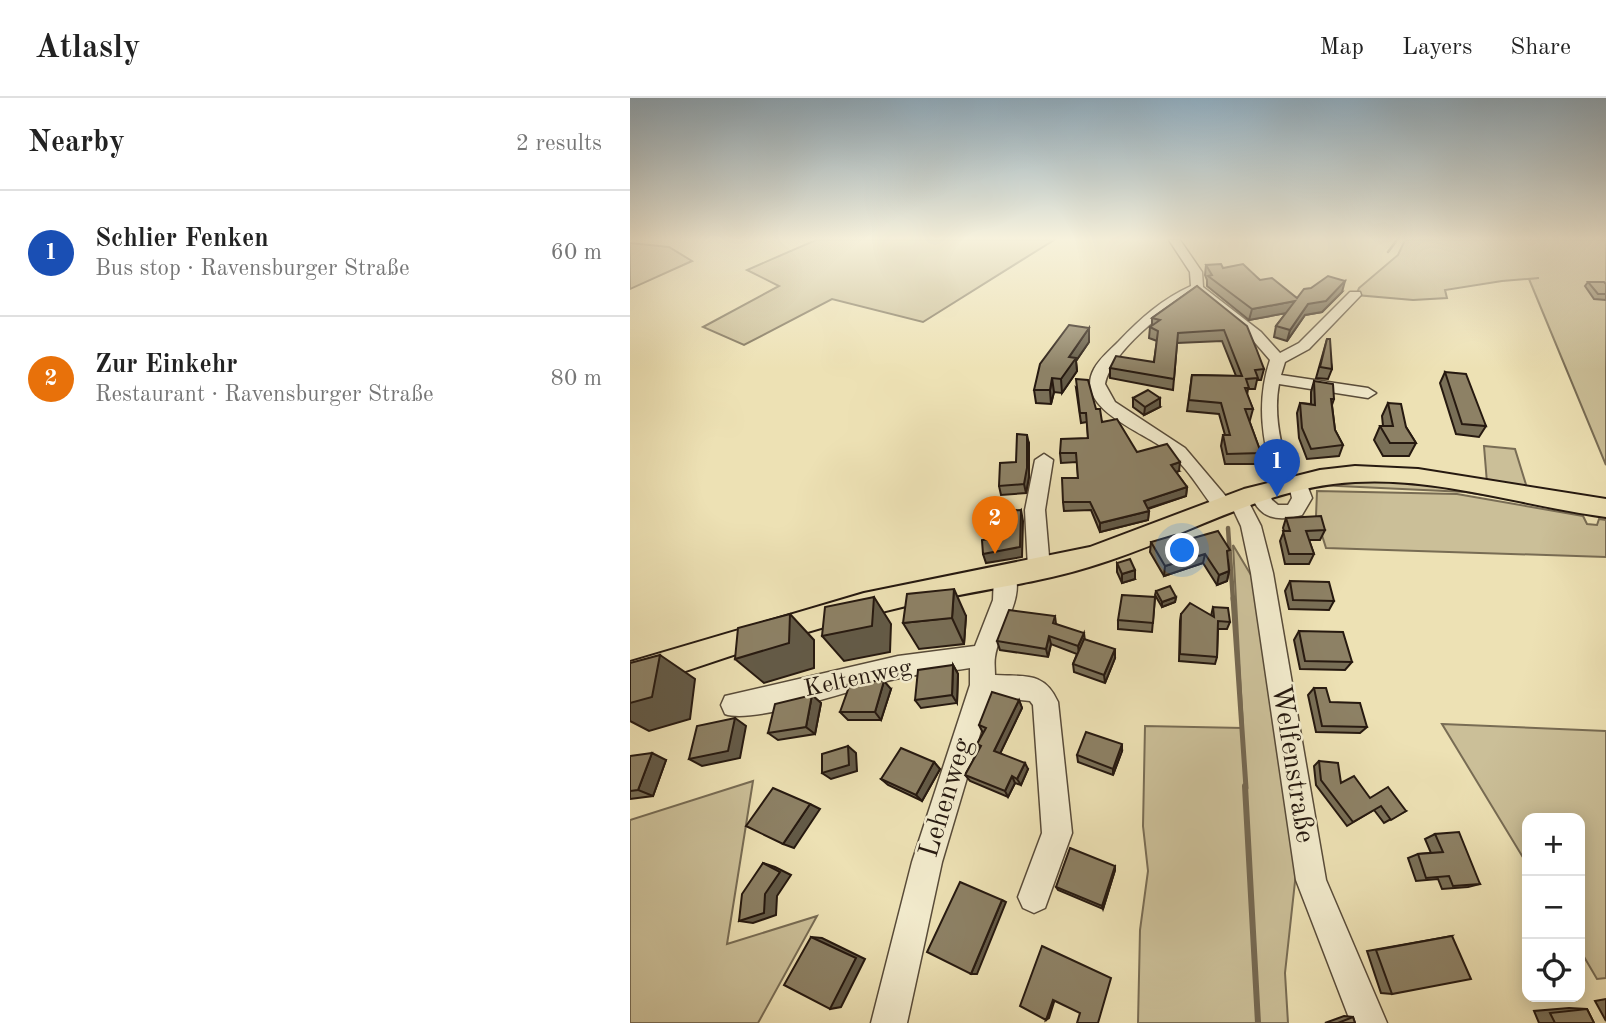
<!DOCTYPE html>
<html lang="en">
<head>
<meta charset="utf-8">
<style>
	body { margin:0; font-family:"Old Standard TT",serif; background:#f2f2f2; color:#222 }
	.controls { position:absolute; right:21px; bottom:21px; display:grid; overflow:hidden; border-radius:14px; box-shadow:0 4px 18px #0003 }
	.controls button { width:63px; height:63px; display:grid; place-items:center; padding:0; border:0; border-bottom:2px solid #e0e0e0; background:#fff; color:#222; font:35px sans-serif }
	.you { position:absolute; left:553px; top:453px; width:24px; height:24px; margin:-18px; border:5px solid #fff; border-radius:50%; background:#1a73e8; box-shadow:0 0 0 10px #1a73e833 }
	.badge { display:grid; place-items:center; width:46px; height:46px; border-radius:50%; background:#7c3aed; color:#fff; font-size:23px; font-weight:700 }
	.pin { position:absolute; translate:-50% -58px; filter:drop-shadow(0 2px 4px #0008) }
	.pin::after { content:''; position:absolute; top:37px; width:24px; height:21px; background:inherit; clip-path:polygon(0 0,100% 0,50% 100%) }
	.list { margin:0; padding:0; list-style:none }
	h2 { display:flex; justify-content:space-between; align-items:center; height:91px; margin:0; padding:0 28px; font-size:30px }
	h2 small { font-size:23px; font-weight:400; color:#767676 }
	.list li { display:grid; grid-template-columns:46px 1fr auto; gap:21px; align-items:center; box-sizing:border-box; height:126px; padding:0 28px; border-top:2px solid #e0e0e0 }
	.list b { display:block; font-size:26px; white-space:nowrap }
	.list p { margin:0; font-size:23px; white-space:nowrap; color:#767676 }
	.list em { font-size:23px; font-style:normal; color:#767676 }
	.icon { flex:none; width:38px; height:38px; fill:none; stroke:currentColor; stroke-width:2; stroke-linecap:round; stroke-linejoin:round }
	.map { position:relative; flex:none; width:976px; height:925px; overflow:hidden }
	header { display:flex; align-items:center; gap:42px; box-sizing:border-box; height:98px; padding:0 35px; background:#fff; border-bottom:2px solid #e0e0e0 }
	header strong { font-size:33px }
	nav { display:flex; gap:38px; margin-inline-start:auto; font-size:24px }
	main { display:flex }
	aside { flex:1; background:#fff }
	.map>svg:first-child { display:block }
</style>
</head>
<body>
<header>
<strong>Atlasly</strong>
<nav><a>Map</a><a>Layers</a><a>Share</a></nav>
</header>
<main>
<aside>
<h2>Nearby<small>2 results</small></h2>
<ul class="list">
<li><span class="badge" style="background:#1a4fb4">1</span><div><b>Schlier Fenken</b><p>Bus stop · Ravensburger Straße</p></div><em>60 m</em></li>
<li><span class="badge" style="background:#e8710a">2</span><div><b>Zur Einkehr</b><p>Restaurant · Ravensburger Straße</p></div><em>80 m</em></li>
</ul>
</aside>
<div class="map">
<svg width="976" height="925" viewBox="0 0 976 925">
	<rect width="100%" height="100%" fill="#ede1b4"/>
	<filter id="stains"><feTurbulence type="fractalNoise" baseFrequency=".00286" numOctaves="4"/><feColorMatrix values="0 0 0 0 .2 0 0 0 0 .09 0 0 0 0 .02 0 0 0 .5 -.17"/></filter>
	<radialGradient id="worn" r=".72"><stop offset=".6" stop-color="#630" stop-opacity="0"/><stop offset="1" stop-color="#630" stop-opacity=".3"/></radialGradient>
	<g fill="#cbbf98" stroke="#786c54" stroke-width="2">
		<path d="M186 142H424L293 224 202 201 114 247 73 229 149 188 117 172Z"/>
		<path d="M775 142H976V367L899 181 909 180 872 183 815 192 817 200 783 202 726 197 729 190 768 157Z"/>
		<path d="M0 145 39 149 62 163 0 191Z"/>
		<path d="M854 348 885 351 898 393 857 385Z"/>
		<path d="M738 381 810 386 950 413 836 394 687 387Z"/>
		<path d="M687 393 827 396 953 418 957 426 967 427 969 421 976 422V459L696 450 686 418Z"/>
		<path d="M603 447 624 482 668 756 655 875 658 925H508L510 832 518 773 513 728 515 628 613 630Z"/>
		<path d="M812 626 976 633V880L967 881 950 852V720H897V766Z"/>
		<path d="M123 683 97 846 187 818 128 925H0V722Z"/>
	</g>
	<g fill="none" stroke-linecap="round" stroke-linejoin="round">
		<path stroke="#756851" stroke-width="2.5" d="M758 154 767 142"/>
		<path stroke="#756851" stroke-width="4.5" d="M598 430 603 502"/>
		<path stroke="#756851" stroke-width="5" d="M603 500 616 690"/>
		<path stroke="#756851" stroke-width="6" d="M615 688 628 925"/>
		<g stroke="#584b39" stroke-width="3">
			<g id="minor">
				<path d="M539 142H550L572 174 573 189 631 234 650 255 669 245 720 194H730L731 197 679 251 655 264 651 277 738 290 746 295 738 300 649 286C643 317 651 350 661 379H674L682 400 672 417C648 424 628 421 621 395L623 390H637L642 402 648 407H658L662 400 660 392H648L646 387C632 345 626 304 640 262L621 240 566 195C536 210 482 253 475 286L485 304 555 350 599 402 601 397H615L631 428 643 475 696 782 757 925H721L666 782 621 475 611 428 602 409 593 415 586 413C570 392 556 367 535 351 513 334 443 310 464 271 469 261 480 252 489 243 510 221 532 201 561 188L560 174Z"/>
				<path d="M414 356 423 362 415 412 420 470 417 476 409 478 401 476 398 470 395 412 405 362Z"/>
				<path d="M375 468 383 471C397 499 369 531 365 559 364 565 365 571 365 577 395 579 414 573 428 604L442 735 415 810 404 815 393 810 388 799 412 735 403 607 400 603 361 599 312 764 277 925H241L282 764 340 587V570C315 574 289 575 265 581 229 589 124 627 95 616L91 607 95 598 268 558 345 548 363 502 364 477 367 471Z"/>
			</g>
		</g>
		<g stroke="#261910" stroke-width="4">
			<path id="major" d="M725 368 788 371 976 401V419C893 408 809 379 725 384 630 389 549 443 459 469 397 488 331 494 268 510 177 531 88 562 0 592V564L234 495 460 449 614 391 690 372Z"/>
		</g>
		<use href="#minor" fill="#f3ecce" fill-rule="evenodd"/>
		<use href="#major" fill="#ede1b4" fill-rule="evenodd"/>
	</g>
	<g fill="#796f57" stroke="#261910" stroke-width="2">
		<path d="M576 167 593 170 630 182 667 200 712 194 692 214 675 217 657 243 644 239 646 228 656 215 619 222 577 188V182L575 177Z"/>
		<path d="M958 184 976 186V202L964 201 955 188Z"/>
		<path d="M567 188 634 271 631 282H627L625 291H618L617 297 623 311 620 322H619L631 355 628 366H595L591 348 593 337H595L589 316 557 313 562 277 606 278 592 243 547 245 543 292 480 280V270L524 264 527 243 519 240 520 229 522 228V220Z"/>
		<path d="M697 241 702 271 698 281 686 280Z"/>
		<path d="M459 244 446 263 447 273 432 295 424 294 421 306 406 305 404 292Z"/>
		<path d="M815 274 856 328 849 339 826 336 810 285Z"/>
		<path d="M684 283 704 301 702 307 705 332 713 347 709 358 677 361 669 340 667 315 670 305 681 306V294Z"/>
		<path d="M446 290 466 311 472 324 507 354 549 373 546 374 557 389 556 398 518 411 519 413 518 422 470 434 461 412 434 413 433 404 448 380 447 364 431 365 430 355 458 340 457 324 451 325Z"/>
		<path d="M503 300 530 309 514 317 503 309Z"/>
		<path d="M758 305 776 329 786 345 779 358H753L744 342 750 328H753L752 318Z"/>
		<path d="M399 346V379L396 395 371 397 369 388Z"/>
		<path d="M656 420 695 432 690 442H679L684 456 679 466H655L650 443 654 433 653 430Z"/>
		<path d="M521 444H549L598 462 599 473 597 483 587 487 573 465 534 478 520 454Z"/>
		<path d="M487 465 505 481 492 485 487 474Z"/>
		<path d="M660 483 704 503 699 512 659 511 655 493Z"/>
		<path d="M526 493 546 499 545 504 532 509 525 497Z"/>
		<path d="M525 499 522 534 488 531V522Z"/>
		<path d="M583 509 600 524 597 531H588L587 559 585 566 549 563 550 523 551 516 581 518Z"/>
		<path d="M336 518 334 546 289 551 273 525Z"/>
		<path d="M425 518 426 526 485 560 475 585 444 574 443 566 447 556 421 546 418 559 370 552 367 543Z"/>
		<path d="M669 533 722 564 715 572 670 571 664 542Z"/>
		<path d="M323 567 328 576 327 605 291 610 285 602Z"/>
		<path d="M684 590 700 604 737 629 730 635 686 634 678 597Z"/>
		<path d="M261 591 251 622H218L210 614Z"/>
		<path d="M182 597 191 605 185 636 148 642 138 635Z"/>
		<path d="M389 602 392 610 370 655 398 671 391 687 385 685 378 699 340 683 335 677 350 651 347 646 353 635 349 627Z"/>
		<path d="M492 653 483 677 448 664 447 657Z"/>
		<path d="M0 658 36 662 23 698 0 701Z"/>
		<path d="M689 663 711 685 740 700 776 713 754 725 744 712 717 728 686 687 684 668Z"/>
		<path d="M304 664 310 671 292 703 258 687 251 681Z"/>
		<path d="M805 736 850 786 838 789 812 791 808 781 786 783 778 760 788 756 801 755 795 741Z"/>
		<path d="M485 768V772L473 811 428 792 426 789Z"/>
		<path d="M822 838 762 896 751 895 737 853Z"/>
		<path d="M976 901V923L965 903Z"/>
		<path d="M939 910 957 911 964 925H909L904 913Z"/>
		<path d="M714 918 723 919 725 925H695Z"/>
	</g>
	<g fill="#635a47" stroke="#261910" stroke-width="2">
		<path d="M715 183 712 194 692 214 675 217 657 243 660 232 678 206Z"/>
		<path d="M665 203 662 214 619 222 622 211Z"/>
		<path d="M459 230V244L446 263 447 273 432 295 431 281 439 259Z"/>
		<path d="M422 280 424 294 421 306 420 292Z"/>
		<path d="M530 300V309L514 317 515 309Z"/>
		<path d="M397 337 399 346V379L396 395 394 386Z"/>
		<path d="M550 364 549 373 540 376 541 367Z"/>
		<path d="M557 389 556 398 513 412 514 403Z"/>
		<path d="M391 412 393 423 392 459 356 465 353 456Z"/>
		<path d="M519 413 518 422 470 434V425Z"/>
		<path d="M575 456 573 465 534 478 535 468Z"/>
		<path d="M505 472V481L492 485V476Z"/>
		<path d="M599 473 597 483 587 487 589 477Z"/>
		<path d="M324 491 336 518 334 546 322 520Z"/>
		<path d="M244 499 261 526 260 554 214 563 192 538Z"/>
		<path d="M546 499 545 504 532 509V504Z"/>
		<path d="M160 516 184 542V570L134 585 105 561Z"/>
		<path d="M454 535 455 543 449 556 448 548Z"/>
		<path d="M419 538 421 546 418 559 416 551Z"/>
		<path d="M485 551V560L475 585 474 577Z"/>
		<path d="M30 557 65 581 60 621 19 633 0 623V605Z"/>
		<path d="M323 567 328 576 327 605 322 597Z"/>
		<path d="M254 583 261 591 251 622 245 614Z"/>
		<path d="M182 597 191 605 185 636 176 629Z"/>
		<path d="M389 602 392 610 368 660 364 653Z"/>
		<path d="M105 620 116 628 110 660 72 668 59 661Z"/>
		<path d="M492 646V653L483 677V671Z"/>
		<path d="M218 648 226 655 227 673 201 681 192 675Z"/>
		<path d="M22 655 36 662 23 698 8 692Z"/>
		<path d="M304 664 310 671 292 703 286 697Z"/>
		<path d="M395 665 398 671 391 687 387 681Z"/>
		<path d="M382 678 385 685 378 699 375 693Z"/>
		<path d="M180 706 190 711 164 750 153 746Z"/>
		<path d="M133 765 145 769 161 777 147 798 146 817 123 825 109 823Z"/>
		<path d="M485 768V772L473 811 472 808Z"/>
		<path d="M372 802 376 804 347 876H341Z"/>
		<path d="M181 839 192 840 235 861 211 909 200 911Z"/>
		<path d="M425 901 419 920 416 922 423 902Z"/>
	</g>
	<g fill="#8d8165" stroke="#261910" stroke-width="2">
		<path d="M591 166 593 170 613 166 630 182 642 180 667 200 674 191 681 190 698 178 715 183 696 203 678 206 660 232 646 228 665 203 622 211 578 178 582 177 576 167Z"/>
		<path d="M958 184H974L976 186V196H968Z"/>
		<path d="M567 188 617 228 626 250 634 271 625 272 628 280 616 281 619 290H615L623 311H615L631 355 597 356 593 337H600L591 305 559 302 562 277 612 278 594 232 548 235 544 281 480 270 486 258 524 264 528 233 520 229 530 222 522 220Z"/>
		<path d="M439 227 459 230 439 259 446 260 431 281 422 280 420 292H404L410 266Z"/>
		<path d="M697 241H700L702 271 690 269Z"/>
		<path d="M815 274 836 276 856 328 832 326Z"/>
		<path d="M446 281 458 282 466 311H470L472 324 487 321 507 354 537 346 550 364 541 367 557 389 514 403 519 413 470 425 460 404H433L432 380H448L446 355H430L431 341 458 340 456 315H450Z"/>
		<path d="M684 283 703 286 704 301H701L705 332 713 347 681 351 672 330 670 305 685 307Z"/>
		<path d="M518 292 530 300 515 309 503 300Z"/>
		<path d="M758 305 771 306 776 329 786 345H760L750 328H763Z"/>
		<path d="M387 336 397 337V370L394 386 369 388 370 365 386 364Z"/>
		<path d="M391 412 390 449 353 456 352 442 360 441 364 413Z"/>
		<path d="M691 418 695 432 676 433 684 456H659L653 433H660L656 420Z"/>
		<path d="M588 433 600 452 597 453 599 473 589 477 575 456 535 468 521 444 545 437 549 444Z"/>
		<path d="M500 461 505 472 492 476 487 465Z"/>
		<path d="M660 483 699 484 704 503 663 502Z"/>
		<path d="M540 488 546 499 532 504 526 493Z"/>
		<path d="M324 491 322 520 273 525 277 496Z"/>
		<path d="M492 497 525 499 523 525 488 522Z"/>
		<path d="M244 499 242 528 192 538 195 509Z"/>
		<path d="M560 505 584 519 583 509 598 510 600 524 588 523 587 559 550 556 551 516Z"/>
		<path d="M379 512 425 518 423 525 454 535 448 548 419 538 416 551 367 543Z"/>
		<path d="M160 516 159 545 105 561 108 530Z"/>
		<path d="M669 533 713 534 722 564 675 563Z"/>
		<path d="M454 541 485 551 474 577 443 566Z"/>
		<path d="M30 557 22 599 0 605V565Z"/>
		<path d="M323 567 322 597 285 602 288 572Z"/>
		<path d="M232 583H254L245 614H210L220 586Z"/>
		<path d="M684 590H696L700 604 730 605 737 629 692 628Z"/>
		<path d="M362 594 389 602 364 653 395 665 387 681 382 678 375 693 335 677 351 648 347 646 356 630 349 627Z"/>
		<path d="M182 597 176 629 138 635 145 606Z"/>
		<path d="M105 620 98 653 59 661 67 628Z"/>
		<path d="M456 634 492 646 483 671 447 657Z"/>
		<path d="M218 648 219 667 192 675V656Z"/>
		<path d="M271 650 304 664 286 697 251 681Z"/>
		<path d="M22 655 8 692 0 693V658Z"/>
		<path d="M689 663 708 665 711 685 724 678 740 700 758 689 776 713 761 722 751 708 723 724 691 682Z"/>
		<path d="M143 690 180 706 153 746 116 728Z"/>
		<path d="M829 734 850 786 823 788 819 778 796 780 788 756 813 754 805 736Z"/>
		<path d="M440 750 485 768 472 808 426 789Z"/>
		<path d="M133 765 150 774 135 796 134 815 109 823 112 796Z"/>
		<path d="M330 784 372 802 341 876 297 854Z"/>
		<path d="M822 838 841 881 762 896 746 852Z"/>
		<path d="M181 839 226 860 200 911 154 887Z"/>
		<path d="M412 848 481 880 468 925H447L450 915 423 902 416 922 390 908Z"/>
		<path d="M957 911 964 925H925L920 915Z"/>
		<path d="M723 919 725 925H708Z"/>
	</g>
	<linearGradient id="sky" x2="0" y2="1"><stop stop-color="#8fabbd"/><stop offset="0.52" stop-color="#f7f2dd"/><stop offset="1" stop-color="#f7f2dd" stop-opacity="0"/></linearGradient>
	<rect width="976" height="271" fill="url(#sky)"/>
	<g text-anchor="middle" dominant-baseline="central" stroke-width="5" stroke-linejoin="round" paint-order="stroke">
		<g font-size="24" fill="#261910" stroke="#f3ecce">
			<text transform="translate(228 581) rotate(-12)">Keltenweg</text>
		</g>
		<g font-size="28" fill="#261910" stroke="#f3ecce">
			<text transform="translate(662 666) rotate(81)">Welfenstraße</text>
			<text transform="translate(317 700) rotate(-73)">Lehenweg</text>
		</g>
	</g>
	<rect width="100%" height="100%" filter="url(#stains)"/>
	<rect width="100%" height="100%" fill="url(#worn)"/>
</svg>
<div class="controls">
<button>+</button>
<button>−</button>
<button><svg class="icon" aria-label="locate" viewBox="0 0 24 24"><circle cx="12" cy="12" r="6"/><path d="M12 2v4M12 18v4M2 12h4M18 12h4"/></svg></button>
</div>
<div class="you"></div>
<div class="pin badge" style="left:647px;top:399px;background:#1a4fb4">1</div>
<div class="pin badge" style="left:365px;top:456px;background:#e8710a">2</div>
</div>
</main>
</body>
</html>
